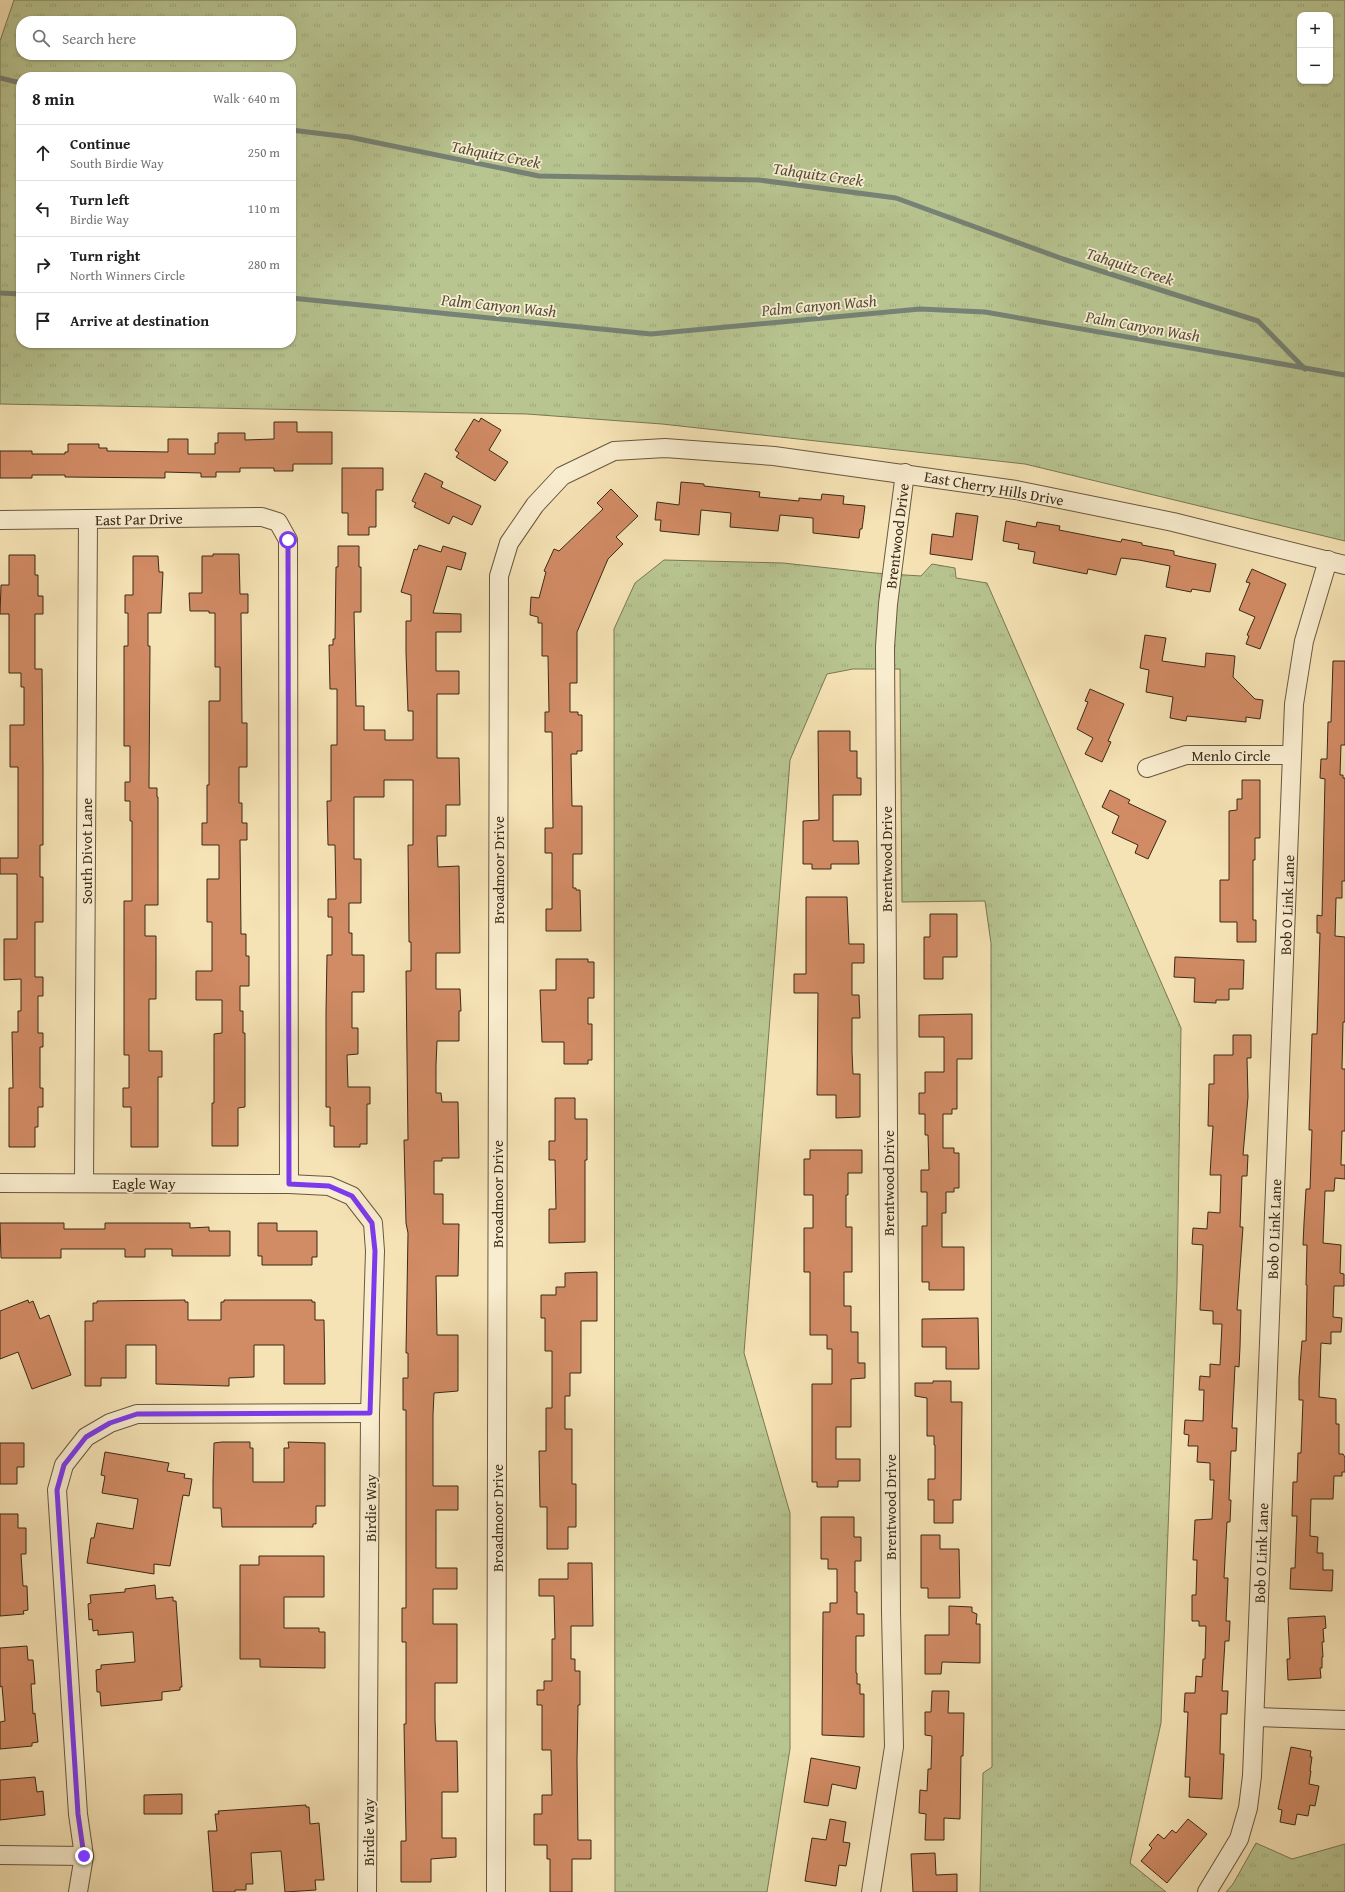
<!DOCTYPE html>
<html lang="en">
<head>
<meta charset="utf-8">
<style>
	body { margin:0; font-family:"Gentium Book Plus",serif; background:#f6f6f6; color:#202124 }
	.controls { position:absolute; right:12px; top:12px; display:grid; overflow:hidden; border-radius:8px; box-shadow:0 1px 3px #0004 }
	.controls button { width:36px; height:36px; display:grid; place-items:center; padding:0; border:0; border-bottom:1px solid #e0e0e0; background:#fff; color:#202124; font:20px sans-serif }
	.stop { position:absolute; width:12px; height:12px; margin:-9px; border:3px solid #7c3aed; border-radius:50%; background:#fff }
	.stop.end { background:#7c3aed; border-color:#fff; box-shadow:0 1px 4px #0008 }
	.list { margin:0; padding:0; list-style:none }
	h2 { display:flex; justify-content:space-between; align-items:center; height:52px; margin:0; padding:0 16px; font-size:17px }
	h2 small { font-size:13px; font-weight:400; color:#757577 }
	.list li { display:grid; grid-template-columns:26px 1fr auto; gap:12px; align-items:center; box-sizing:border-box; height:56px; padding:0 16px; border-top:1px solid #e0e0e0 }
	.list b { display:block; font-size:15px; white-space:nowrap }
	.list p { margin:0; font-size:13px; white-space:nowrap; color:#757577 }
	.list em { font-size:13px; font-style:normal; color:#757577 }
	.icon { flex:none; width:22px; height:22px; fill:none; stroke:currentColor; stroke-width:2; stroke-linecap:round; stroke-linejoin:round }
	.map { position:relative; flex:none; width:1345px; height:1892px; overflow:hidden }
	.search { position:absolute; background:#fff; box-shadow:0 1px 3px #0004; left:16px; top:16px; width:280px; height:44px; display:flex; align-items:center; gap:10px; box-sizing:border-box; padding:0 14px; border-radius:16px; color:#757577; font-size:15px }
	.panel { position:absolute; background:#fff; box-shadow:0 1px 3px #0004; left:16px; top:72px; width:280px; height:276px; border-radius:16px }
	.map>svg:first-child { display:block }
</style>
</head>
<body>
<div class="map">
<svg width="1345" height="1892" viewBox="0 0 1345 1892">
	<defs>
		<pattern id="grass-tufts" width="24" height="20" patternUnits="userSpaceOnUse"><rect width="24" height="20" fill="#b8c591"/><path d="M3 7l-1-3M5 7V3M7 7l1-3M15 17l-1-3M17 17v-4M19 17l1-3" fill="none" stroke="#9fa97c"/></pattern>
	</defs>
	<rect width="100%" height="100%" fill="#f6e3b5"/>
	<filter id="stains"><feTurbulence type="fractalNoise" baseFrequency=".005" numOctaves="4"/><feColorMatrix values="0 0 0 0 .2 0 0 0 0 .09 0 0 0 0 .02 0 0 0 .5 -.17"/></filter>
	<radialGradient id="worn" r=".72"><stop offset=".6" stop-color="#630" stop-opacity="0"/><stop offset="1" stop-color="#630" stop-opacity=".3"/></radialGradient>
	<g fill="url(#grass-tufts)" stroke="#797854" fill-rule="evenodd">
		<path d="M14 0H1345V541L1025 464 662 424 527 414 0 404V41ZM1300 15H1330V81H1300ZM21 21H291V55H21ZM21 77H291V343H21Z"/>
		<path d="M664 560 783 563 875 573 921 576 932 564 955 568 956 578 987 583 1181 1028 1177 1284 1161 1723 1130 1863 1166 1892H980L983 1773 992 1767 991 943 985 901 902 902 900 669H853L827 674 790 760 744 1353 790 1513V1749L767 1892H615L614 629 635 583Z"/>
		<path d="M1256 1843 1292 1859 1345 1844V1892H1226L1233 1884Z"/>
	</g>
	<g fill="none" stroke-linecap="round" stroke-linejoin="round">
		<g stroke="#768275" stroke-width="5">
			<path d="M0 78 21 83"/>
			<path d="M291 130 349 137 539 176 759 180 896 198 1063 259 1258 321 1305 369"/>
			<path d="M0 293 21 294"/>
			<path d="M291 298 651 334 920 309 985 312 1345 375"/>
		</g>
	</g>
	<g fill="#d18b65" stroke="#3a2a17">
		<path d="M481 418 501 430 489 450 508 462 495 481 456 457 459 453 455 450 474 419 479 422Z"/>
		<path d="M274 422H297V432H332V464H293V471H274V468H240V472H216V477H201V473L165 472V478L65 477V475H32V478H0V451H32V454H65V452H68V444H99V448H107V451L168 452V439H188V454H215V443H218V433H245V440L274 439Z"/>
		<path d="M342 468H383V490H376V527H369V535H348V513H342Z"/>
		<path d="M425 473 443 482 441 487 481 506 472 525 453 516 449 524 414 507 416 503 412 501Z"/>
		<path d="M681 482 704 484V486L760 492 759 497 799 501V498L821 500 822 494 844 496 843 504 865 506 862 529H860L859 538 813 533V518L780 515 778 531 730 527 731 513 701 510 699 535 660 531 661 520H655L657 502 679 505Z"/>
		<path d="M611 489 638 516 616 537 623 544 608 559 577 632V683H570V712H578V715H582V751H577V754H571L572 806H582V854H573V888H576V890H580L581 931H546V909H552V853H545V828H553L552 732H545V712H549L548 656H542V623H538V617L530 615 531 597 539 598 546 572 544 571 554 549 559 551 603 509 597 503Z"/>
		<path d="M956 513 978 516 972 560 930 554 932 534 953 537Z"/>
		<path d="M1006 521 1036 527 1037 522 1060 526 1059 530 1121 542 1122 539 1142 543V545L1174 551V555L1187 558 1216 564 1210 592 1192 589 1191 592 1166 587 1170 566 1139 560 1121 558 1116 575 1088 569 1087 574 1033 563 1035 552 1018 549 1019 544 1003 541Z"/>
		<path d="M419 545 441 552 443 546 466 553 461 570 447 566 433 613 461 614V632H436V671H459V694H437V758H459L460 805H446V836H437L438 867 459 866 460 953H436V989H460L461 1011H459V1041H437L436 1065V1093H441L442 1102H458L459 1158H442V1161H434V1194H443V1224H459L458 1276H436L437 1335H458V1391L434 1393 433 1415V1486H458V1510H436V1568H457V1589H433V1624H457V1683H435V1720L436 1741H457L458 1792H442V1838H456V1857L431 1859V1882H401V1841H406V1836L404 1724H406V1642H402V1608H406V1410H403V1378H408V1353H406L408 1233 406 1223 404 1140H408L406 971H411V942H409L408 845H413V780H384V797H354V859H361V903H349V933H352V955H364V992H352V1028H358V1054L347 1055 348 1087H370V1104H367V1144H360V1147H334V1126H330V1107H326V1012L327 955H332V917H328V899H336L335 845H328L327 801H331V745H337V689H330L329 645H333V639H335L336 567H338V546H359V567H361V612H354L356 706H364V730H385V740H413V711H408L406 652V621H411V595L401 592 414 549 417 550Z"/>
		<path d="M213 554H239L240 594H248V613H241L242 723H247V767H239V803H242V823H247V840H240L241 934H246V956H249V986H240V1011H243V1033H245V1107L238 1108V1146H212V1103H214V1034L222 1033V1000H196V971H212V922H207V879H219V845H202V823H207V785H209V701H220V667H215V613H209V611H190L189 593H202V556H213Z"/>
		<path d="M9 555H35V575H38V596H43V614H35V669H42L43 767V845H40V877H43V922H35V977H43V996H38V1033H43V1047H40V1088H43V1107H38V1127H35V1147H9V1088H13L12 1032H18V1011H21V979L4 980V939H17V874H0V858H18V767H10V725H24V687H21V673H9V614H0L1 585H9Z"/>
		<path d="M133 556H158L159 572H163L161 613H148V646H150L149 788H157V797H158V905H145V936H156V999H149V1051H162V1077H158V1147H131V1107H123V1088H129V1055H124V901H132V821H130V801H125V782H130V746H124V646H128V613H125V595H133Z"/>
		<path d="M1252 569 1286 584 1260 649 1246 644 1249 636 1247 635 1255 617 1239 610 1250 583 1246 582Z"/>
		<path d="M1145 635 1166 638 1162 661 1205 667 1206 653 1235 656 1233 677 1255 699 1263 700 1260 719 1246 717V722L1187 716 1186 721 1170 718 1173 697 1146 692 1149 670 1140 668Z"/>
		<path d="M1333 661H1345V745H1341L1340 775H1343V778H1345V881H1342V898H1336L1335 936 1345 937V1022H1343L1342 1069H1345V1131H1342L1341 1165H1345V1179L1335 1178 1334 1191H1325L1323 1243 1341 1245 1340 1273 1344 1274V1286H1334L1333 1317 1342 1318 1341 1332H1331V1344L1321 1343 1319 1397 1336 1399V1424H1339V1454H1343L1345 1457V1472H1342V1476H1334L1333 1499H1311L1310 1536 1318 1537 1317 1553H1323V1570H1333L1332 1591 1290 1589 1291 1568H1295L1297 1516H1292L1293 1482H1297L1298 1453H1301L1303 1400H1299V1378L1302 1341H1306L1307 1285H1306L1307 1245H1303L1304 1223 1306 1189H1310L1312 1130H1309L1312 1034H1317L1320 933H1317V915L1322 916 1325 779 1320 778 1321 759H1327L1328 722H1331Z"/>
		<path d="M1090 689 1124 704 1108 741 1111 742 1102 762 1085 754 1093 738 1077 729 1088 702 1085 701Z"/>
		<path d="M818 731H850V751H857V778H861V795H833V841H858L859 864H831V869H812V864H803V821L819 820Z"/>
		<path d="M1242 780H1260V838H1255V860H1253V920H1256V942H1237V922H1220V880H1229V811L1237 810V799H1242Z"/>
		<path d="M1110 790 1130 800 1128 803 1166 821 1148 859 1135 853 1138 845 1112 833 1119 816 1102 807Z"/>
		<path d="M806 897H847L849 944H864V963H852V995H859L860 1018H852V1052L853 1074H860V1117L836 1118V1095H817L818 993H794V974H806Z"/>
		<path d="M930 914H957V957H943V979H924V937H930Z"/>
		<path d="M1175 957 1244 960 1243 989H1229V1000H1216V1003L1194 1002 1195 978 1174 977Z"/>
		<path d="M556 959H588V962H594V998H588V1024H592V1060H588V1064H564V1042H542L540 990H556Z"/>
		<path d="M972 1014V1059H957V1109H952V1114H943V1148H954V1153H959V1188H954V1192H946V1213H942V1247H964V1290H929V1282H922V1226H927V1192H921V1170H929L928 1135H925V1114H919V1093H925V1072H944V1037H919V1015Z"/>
		<path d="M1233 1035H1251V1058H1247L1248 1097 1243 1155H1248L1247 1176H1242L1240 1227H1243L1237 1310H1241L1240 1347 1239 1367 1235 1366 1232 1428H1237L1236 1451H1231L1229 1500H1231L1230 1522H1227L1224 1578H1228L1226 1621H1230L1229 1641H1225L1222 1691H1228L1227 1714H1221L1220 1754H1224L1222 1799 1189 1797 1190 1777H1185L1188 1712H1184L1185 1693H1195L1196 1676 1202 1677 1203 1659H1205L1206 1626H1199V1621H1192V1595H1196L1197 1560H1193L1195 1520 1212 1519 1214 1480H1210V1463L1197 1462 1198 1446H1188L1189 1435 1184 1434 1185 1420 1203 1421 1204 1390H1199L1200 1376 1210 1377V1364L1220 1365 1222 1324H1213V1311L1200 1310 1203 1245 1192 1244 1193 1228 1207 1229 1208 1212 1220 1213 1221 1175H1210L1213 1126H1208L1209 1084H1214V1055H1233Z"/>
		<path d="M555 1098H575V1119H587V1160H585V1242L549 1243V1209H556L555 1160H549V1141H555Z"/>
		<path d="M810 1150H862V1173H848V1195H846V1227H852V1272H844V1306H851V1332H858V1363H865V1378L851 1379V1427H836V1459H860V1481H838V1487H817V1482H812V1384H832V1349H827V1335H810V1272H804V1228H813V1195H804V1159H810Z"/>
		<path d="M0 1223H64V1229H105V1223H190V1228L209 1227V1231H230V1256H172V1249H145V1257H125V1249H61V1258H1Z"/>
		<path d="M258 1223H277V1231H317V1257H312V1265H262V1256H258Z"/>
		<path d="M597 1272V1321H581V1373H570V1396H565V1429H572V1484H576V1527H568V1549H547V1507H540L539 1451H546V1408H552V1351H545V1318H541V1295H556V1287H565V1273Z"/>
		<path d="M28 1300 29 1303 33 1301 40 1319 49 1315 71 1375 32 1389 18 1352 0 1359V1311Z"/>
		<path d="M185 1300V1302H188V1320H221V1302H224V1300H312V1302H315V1320H324L325 1384H284V1345H254V1377L229 1378V1386L156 1384V1345H126V1378H101V1386H85V1321H93V1303H97V1301Z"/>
		<path d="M978 1318 979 1369H946V1347H922V1319Z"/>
		<path d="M933 1381H951V1402H962L961 1500H953V1523H934V1500H928V1479H935V1445H934V1436H927V1398L915 1396V1383H933Z"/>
		<path d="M222 1442H250V1448H253V1482H284V1448H289L288 1442 325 1443V1506H316V1524H313V1527H222L221 1508H213V1480L214 1443Z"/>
		<path d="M0 1443H24V1467H17V1484H0Z"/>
		<path d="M105 1452 169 1463 167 1471 185 1474 184 1478 192 1479 189 1496 183 1495 170 1566 154 1564V1574L87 1563 91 1538H94L97 1523 133 1529 138 1499 102 1493 105 1476 101 1475Z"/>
		<path d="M0 1514H18V1528H26V1554H21L23 1586H27L28 1610 23 1611 24 1614 0 1616Z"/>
		<path d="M821 1517H854V1537H861V1561H855V1592H857V1614H864V1636H856V1673H857V1684H860V1694H864V1737L822 1735 823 1612H830V1603H837V1569H828V1559H821Z"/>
		<path d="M921 1535H940V1549H959L960 1598H928V1588H921Z"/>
		<path d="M259 1556H324V1597H284V1628H319V1632H325V1668L260 1667V1659H240V1565H259Z"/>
		<path d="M568 1563H592L593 1626H571V1659H575V1671H580V1705H578L577 1760 578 1840H591V1859H572V1892H550V1859H547V1845H534V1814H542V1795H552L551 1750H542V1705H537V1690H544V1681H552V1639H555L554 1596H539V1579H568Z"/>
		<path d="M155 1585 156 1599 173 1597V1601H176L182 1687H180V1690L162 1692V1700L101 1706 100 1692H97L96 1670 101 1669V1665L135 1662 133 1632 98 1635V1630L93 1631 92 1619 89 1620 88 1604 91 1603 90 1595 125 1592V1589Z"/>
		<path d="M949 1606 972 1607V1612L977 1614 976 1624H980V1663L942 1662 941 1674H925V1635H949Z"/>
		<path d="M1325 1616 1326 1628 1323 1629 1324 1642H1322L1323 1657H1322V1668H1320L1321 1678 1288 1680 1287 1659H1290L1288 1618Z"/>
		<path d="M27 1646 28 1660H33L35 1684H31L33 1714 35 1713 38 1742 32 1743V1746L0 1749V1722L5 1721 2 1686 0 1687V1648Z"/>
		<path d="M932 1691H949L948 1713H964L963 1756H961L960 1819 944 1818V1840H925L926 1814 919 1813 920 1790 927 1791 928 1769H931L932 1736 925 1735V1712H931Z"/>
		<path d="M1291 1747 1311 1751 1310 1757H1312L1310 1771H1311L1309 1784 1319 1786 1315 1806 1310 1805 1308 1816 1297 1814 1295 1825 1280 1822 1282 1810 1278 1809Z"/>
		<path d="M811 1758 860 1767 856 1789 832 1784 828 1806 804 1802Z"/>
		<path d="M35 1777 37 1792 43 1791 45 1815 0 1820V1780Z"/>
		<path d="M182 1794V1814H144V1795Z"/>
		<path d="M306 1805V1807H309L310 1824 319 1823 324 1880H315L316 1890 285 1892 281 1851 251 1853 253 1884H246V1890H235V1892H213L208 1831H217L215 1814H219L218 1811Z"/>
		<path d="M830 1819 846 1822 843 1842 850 1843 846 1866 839 1865 836 1886 805 1881 812 1838 826 1840Z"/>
		<path d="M1188 1819 1207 1834 1167 1883 1141 1861 1152 1848 1149 1845 1158 1834 1164 1839 1172 1830 1176 1833Z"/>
		<path d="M935 1853 936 1875 957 1874V1892H913L911 1854Z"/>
	</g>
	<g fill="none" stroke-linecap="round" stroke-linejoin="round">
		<g stroke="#69583e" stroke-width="20">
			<g id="minor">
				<path d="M0 520 262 517 278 522 288 540 289 1184"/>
				<path d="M1147 768 1186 755H1292"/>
				<path d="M0 1183 289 1184 329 1186 352 1196 373 1223 375 1251 370 1413 367 1892"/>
				<path d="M84 1183 88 520"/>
				<path d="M1255 1717 1345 1720"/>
				<path d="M0 1855 84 1856"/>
				<path d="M78 1892 84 1856 78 1814 57 1490 64 1465 86 1437 110 1423 137 1414 370 1413"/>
				<path d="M496 1892 499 576 509 543 535 505 562 476 614 451 665 448 774 456 1016 490 1173 522 1345 565"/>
				<path d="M871 1892 894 1747 891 1612 885 647 888 604 905 473"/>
				<path d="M1207 1892 1239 1839 1248 1808 1252 1776 1294 704 1304 641 1328 560"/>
			</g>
		</g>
		<use href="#minor" stroke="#f9edcf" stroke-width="18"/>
	</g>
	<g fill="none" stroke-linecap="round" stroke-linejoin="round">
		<path stroke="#7c3aed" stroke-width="5" d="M84 1856 78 1814 57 1490 64 1465 86 1437 110 1423 137 1414 370 1413 375 1251 372 1223 352 1196 329 1186 289 1184 288 540"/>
	</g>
	<g text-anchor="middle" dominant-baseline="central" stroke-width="3.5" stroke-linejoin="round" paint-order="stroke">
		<g font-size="15" fill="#3a2a17" stroke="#f9edcf">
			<text transform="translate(994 488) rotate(10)">East Cherry Hills Drive</text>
			<text transform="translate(139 519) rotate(-1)">East Par Drive</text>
			<text transform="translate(897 536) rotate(-83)">Brentwood Drive</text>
			<text x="1231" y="755">Menlo Circle</text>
			<text transform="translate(86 851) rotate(-90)">South Divot Lane</text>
			<text transform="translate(886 859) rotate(-90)">Brentwood Drive</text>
			<text transform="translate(498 870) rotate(-90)">Broadmoor Drive</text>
			<text transform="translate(1287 905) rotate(-88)">Bob O Link Lane</text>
			<text x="144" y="1183">Eagle Way</text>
			<text transform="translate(888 1183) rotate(-90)">Brentwood Drive</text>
			<text transform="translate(497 1194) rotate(-90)">Broadmoor Drive</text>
			<text transform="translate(1274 1229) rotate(-88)">Bob O Link Lane</text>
			<text transform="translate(890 1507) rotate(-90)">Brentwood Drive</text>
			<text transform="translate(370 1508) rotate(-90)">Birdie Way</text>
			<text transform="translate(497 1518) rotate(-90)">Broadmoor Drive</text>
			<text transform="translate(1261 1553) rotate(-88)">Bob O Link Lane</text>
			<text transform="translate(368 1832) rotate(-90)">Birdie Way</text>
		</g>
		<g font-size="16" font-style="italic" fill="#534f3e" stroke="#f9edcf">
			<text transform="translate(496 154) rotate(11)">Tahquitz Creek</text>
			<text transform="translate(818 174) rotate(8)">Tahquitz Creek</text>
			<text transform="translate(1130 266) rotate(18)">Tahquitz Creek</text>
			<text transform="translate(499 305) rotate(6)">Palm Canyon Wash</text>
			<text transform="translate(819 305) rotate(-5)">Palm Canyon Wash</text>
			<text transform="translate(1143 326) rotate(10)">Palm Canyon Wash</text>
		</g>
	</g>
	<rect width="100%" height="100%" filter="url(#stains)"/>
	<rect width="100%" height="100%" fill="url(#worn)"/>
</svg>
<div class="controls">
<button>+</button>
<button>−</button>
</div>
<div class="stop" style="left:288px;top:540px"></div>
<div class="stop end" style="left:84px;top:1856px"></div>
<div class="search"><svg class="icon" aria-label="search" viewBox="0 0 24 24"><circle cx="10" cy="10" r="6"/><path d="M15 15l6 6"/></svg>Search here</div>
<section class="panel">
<h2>8 min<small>Walk · 640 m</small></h2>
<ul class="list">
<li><svg class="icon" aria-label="ahead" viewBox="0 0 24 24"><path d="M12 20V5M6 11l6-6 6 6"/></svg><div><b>Continue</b><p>South Birdie Way</p></div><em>250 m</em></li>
<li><svg class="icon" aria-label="left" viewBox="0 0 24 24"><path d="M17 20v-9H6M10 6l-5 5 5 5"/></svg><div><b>Turn left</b><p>Birdie Way</p></div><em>110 m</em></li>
<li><svg class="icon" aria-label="right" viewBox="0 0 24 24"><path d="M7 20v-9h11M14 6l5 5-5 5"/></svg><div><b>Turn right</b><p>North Winners Circle</p></div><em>280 m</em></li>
<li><svg class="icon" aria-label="arrive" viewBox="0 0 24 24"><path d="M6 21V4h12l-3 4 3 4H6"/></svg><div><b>Arrive at destination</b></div></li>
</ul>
</section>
</div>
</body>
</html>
